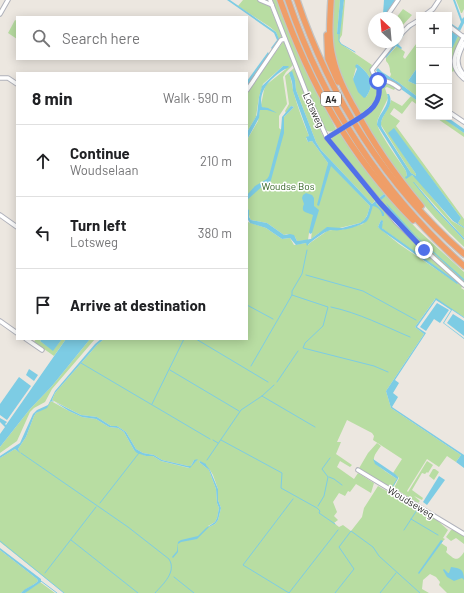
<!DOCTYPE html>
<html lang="en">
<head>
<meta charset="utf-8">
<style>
	body { margin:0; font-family:Barlow,sans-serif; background:#f6f6f6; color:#202124 }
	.controls { position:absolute; right:12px; top:12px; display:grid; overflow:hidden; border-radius:0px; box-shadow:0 2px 10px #0003 }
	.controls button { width:36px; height:36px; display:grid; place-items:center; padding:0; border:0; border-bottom:1px solid #e0e0e0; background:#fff; color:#202124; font:20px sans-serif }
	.compass { position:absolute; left:368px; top:12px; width:36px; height:36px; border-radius:50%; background:#fff; box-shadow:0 2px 10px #0003; rotate:334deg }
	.stop { position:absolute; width:12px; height:12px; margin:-9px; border:3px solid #5071e9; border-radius:50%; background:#fff }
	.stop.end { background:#5071e9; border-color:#fff; box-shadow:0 1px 4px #0008 }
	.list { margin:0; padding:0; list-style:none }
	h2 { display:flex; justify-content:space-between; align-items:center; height:52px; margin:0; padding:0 16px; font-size:17px }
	h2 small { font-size:13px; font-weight:400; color:#757577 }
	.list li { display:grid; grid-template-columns:26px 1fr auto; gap:12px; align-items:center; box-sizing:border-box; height:72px; padding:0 16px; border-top:1px solid #e0e0e0 }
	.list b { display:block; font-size:15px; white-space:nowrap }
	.list p { margin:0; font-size:13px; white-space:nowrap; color:#757577 }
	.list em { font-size:13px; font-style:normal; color:#757577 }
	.icon { flex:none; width:22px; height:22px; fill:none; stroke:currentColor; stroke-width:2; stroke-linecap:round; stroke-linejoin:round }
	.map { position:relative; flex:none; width:464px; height:593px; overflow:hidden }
	.search { position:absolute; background:#fff; box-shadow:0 2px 10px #0003; left:16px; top:16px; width:232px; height:44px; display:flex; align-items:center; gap:10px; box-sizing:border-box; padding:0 14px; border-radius:0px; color:#757577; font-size:15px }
	.panel { position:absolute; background:#fff; box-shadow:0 2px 10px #0003; left:16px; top:72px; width:232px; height:268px; border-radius:0px }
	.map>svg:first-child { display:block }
</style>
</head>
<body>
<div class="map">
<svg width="464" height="593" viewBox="0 0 464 593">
	<rect width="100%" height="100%" fill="#ece7e0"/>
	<g fill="#b8dda2" fill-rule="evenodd">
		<path d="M243 0H258L270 7 282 36 279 40 276 32 270 27 238 6Z"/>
		<path d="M272 0H278L305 67 336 129C333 131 330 133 326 130L306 91 302 77Z"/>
		<path d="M332 0H340L337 34H339L344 0H345L342 35 339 40 341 44 372 65 370 71C372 75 375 78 377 83 382 96 369 109 359 115L348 95 333 57ZM357 64C370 74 376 83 366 97L353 79Z"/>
		<path d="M456 0H464V9L462 13H461Z"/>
		<path d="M403 9 412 15 401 27 400 26 398 28V18H396Z"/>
		<path d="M15 20 17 21V39L8 33Z"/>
		<path d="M449 27 462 37 455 51V71L451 72C446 58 451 49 458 36L449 30Z"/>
		<path d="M419 40V65L408 81 419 86V98L398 82 390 77 391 74 390 72C390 67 389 64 386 61V58L397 46 405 52 403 57 405 59Z"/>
		<path d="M283 42H284L293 65 286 72 283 77 287 104 279 116V128L284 132V117L294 107 291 106 286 113 285 111 289 104 285 76 294 68 299 76 302 88 322 134 330 145 375 201 372 204 321 150 316 142 296 90 295 80 289 73C292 81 292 86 294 94 298 108 303 122 309 136L306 138 308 142 312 141 328 163 327 170 331 165 370 206C368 213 367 219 360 223L319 233 311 239 312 231 309 233 308 240 297 241 295 237 287 234 284 235 267 223 251 220C248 216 250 212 247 209L248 138 258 121 260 110 266 109 262 107 261 105 264 90 266 85 286 69 283 66 263 84 259 97 256 117 247 132V92Z"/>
		<path d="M379 82 388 83 396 87 394 90 387 87 385 88 388 98C386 103 377 119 377 123 377 131 401 163 406 171L407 176 412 175 416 178 452 221 464 228V238L414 182 433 207 464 240V247C424 210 392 166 363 119 375 107 385 100 379 82Z"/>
		<path d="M411 96 419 102V106L412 101 402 114 394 108 390 114 400 121 396 126 464 219V227L458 223 461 218 394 129 389 133 416 174V176L411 173 381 125C380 118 389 110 391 100L402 106Z"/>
		<path d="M435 117H442L464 133V137Z"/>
		<path d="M339 132 354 155 390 200 417 229 464 272V284C435 257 406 230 380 200L386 196 384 194 379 198 331 141 332 137Z"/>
		<path d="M377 203 404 231 459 282 463 286 461 288 464 290V317L435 299 415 327 424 334 386 391 391 408 461 455 456 462 447 456 439 467 427 459 407 491 408 492 427 461 433 465 428 473 427 472 425 474 422 473 412 490 423 498 422 500 414 496 420 501 418 503 394 488 399 478 393 473 402 459 373 440 374 436 372 433 347 420 337 442H341L336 454 352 465 350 467 340 461 337 467 354 479 358 473 374 483 371 493 356 484 350 492 348 491 345 496 339 493 333 502 337 512 334 516 338 520 334 523 339 527 343 525 351 531 362 517 364 508 378 486 437 520 448 530 443 538 445 539 441 543 447 547V550L446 552C454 559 457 563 464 552V593H447L439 585 440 582 436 577 430 574 423 580 422 589 429 593H64L0 542V458L15 449 19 452 18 449 26 437 34 416 36 413 47 407 51 401 69 411 82 417 96 419 109 427 118 428 124 432 134 450 146 456H153L161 461 189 468 196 461 194 460 191 466H188L162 460 154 455 143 453 136 449 126 432 117 426H111L97 417 81 415 52 400 55 393 97 345 104 339H247V212L248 222 266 228 282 239 290 238 294 245 306 243 308 245 310 243 327 231 332 230H341L363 224 373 206ZM381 220 383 222 381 227 383 229 458 283V284L399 244 378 227ZM200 461 210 470 213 475 218 489V500L221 508 218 520 215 524 209 527 208 526 215 522 217 518 219 508 217 503 216 489 209 470 199 462Z"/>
		<path d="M36 339H42L40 341 53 350 62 339H66L54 356 34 342Z"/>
		<path d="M90 339H95L52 389 45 402 34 408 30 412 17 441 0 453V447L30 409 52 386Z"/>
		<path d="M377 443 381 446C378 450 373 456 374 460 374 465 393 476 397 479L394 486V490L358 470 368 453Z"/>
		<path d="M433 469H435L439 472 434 480 429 476Z"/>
		<path d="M451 530H454L464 536V544L456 538 451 541 446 537Z"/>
		<path d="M0 550 37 579 38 581C33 586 26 588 21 593H0Z"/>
		<path d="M40 582 55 593H25C27 589 36 586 40 582Z"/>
	</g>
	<g fill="#7dcce4">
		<path d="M227 0H230L276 32 279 39 272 49 271 48 277 40 274 33Z"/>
		<path d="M340 0H344L340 34H337Z"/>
		<path d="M384 0H395L383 18H380L383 14Z"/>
		<path d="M453 0H455L462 19 464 17V23L460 31 449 24V22L458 28 461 22Z"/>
		<path d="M419 21 405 33 398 44 402 48 401 49 396 46 386 58 384 56 395 42H398V38L408 28Z"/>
		<path d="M449 30 458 36 449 55Z"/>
		<path d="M268 52 269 54 247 86V81Z"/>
		<path d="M357 64C370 74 376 83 366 97L364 98 358 92 354 82 353 79 357 69 355 66Z"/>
		<path d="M419 65V86L408 81Z"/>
		<path d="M283 66H288L289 67C275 74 257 89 262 107L268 108 277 113 267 110H260L259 118 248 138 247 150V132L257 115 259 97 262 86Z"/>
		<path d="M378 68 382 72 398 82 419 98V102L394 84 380 77 376 70Z"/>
		<path d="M292 71 295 80 296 90 316 142 321 150 372 204 384 194 386 196 376 204 384 213V216H382C382 211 378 207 373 206 371 211 370 217 367 221 363 225 346 230 340 230 337 231 334 230 331 230 325 231 310 242 307 246L306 243 296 245 290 238 282 239 266 228 250 223 247 218V209L249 210V217L251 220 267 223 284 235 290 234 294 235 297 241 311 239 327 227 342 228 360 223 364 220 367 216 370 206 331 166 319 206 317 205 328 163 312 141 308 142 306 137 309 136 296 100 293 91 292 82 289 73Z"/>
		<path d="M387 94H389C396 108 377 116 382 128L411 173 416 176V174L388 133 394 128 461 218 458 223 464 227V228L453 221 414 177 412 175 406 179 405 177 407 176 406 171 377 125C377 114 391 106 387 94Z"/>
		<path d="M291 106 294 107 284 117V133L271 180 267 190 268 184 266 183 247 200V195L255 186 267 179 269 176 281 130 282 117Z"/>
		<path d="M441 117H447L464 129V133Z"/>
		<path d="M413 182H414L435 207 464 238V240L433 207Z"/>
		<path d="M306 193 312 195 314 198V206L319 210 312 233 310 234 309 232 313 215C307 212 300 213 304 204L302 198 303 195Z"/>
		<path d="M386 203 415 235 464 279V281L414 235 389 209Z"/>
		<path d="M381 220 383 221 382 228 459 283 457 284 381 230 378 227Z"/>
		<path d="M436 298 464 317V318L452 310 444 323 464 338V339L443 323 451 310 436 300 417 327 426 333 395 380 399 383 393 393 398 397 392 407 464 455V468L456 462 461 455 391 408 386 391 424 334 415 327Z"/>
		<path d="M437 303 449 310 440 323 434 319 426 331 420 327Z"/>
		<path d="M453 314 464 321V336L447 323Z"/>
		<path d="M42 339H62L53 351 40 341Z"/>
		<path d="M66 339H90L52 386 30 409 0 447V434L5 427 0 422V418L7 422 5 424 6 425Z"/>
		<path d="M101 339H104L97 345 55 393 52 400 54 402 51 401 47 408 36 413 34 416 26 437 18 449 20 453 15 449 0 458V456L20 443 33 414 37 410 48 405 55 391 95 344Z"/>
		<path d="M29 369 38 375 34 381 26 375Z"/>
		<path d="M19 377 31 386 7 420 0 415V404Z"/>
		<path d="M55 402 81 415 97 417 111 426H117L126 432 136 449 143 453 154 455 162 460 188 466H191L194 460 198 459 190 468 161 461 153 456H146L137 453 134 450 124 432 118 428 109 427 96 419 82 417 69 411Z"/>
		<path d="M373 459 395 474 398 477 397 479 375 464Z"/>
		<path d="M200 461 206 464V465L210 470 218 489V500L221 508 218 520 215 524 209 527 197 539 181 542 178 544V552L173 558 172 557 177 551 178 542 181 540 198 536 206 528 215 522 217 518 219 508 217 503 216 489 209 470 199 462Z"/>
		<path d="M439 476 445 480 427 505 423 502Z"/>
		<path d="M441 540 443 541 419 574 418 573Z"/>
		<path d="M0 548 41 579V582L25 593H21C26 587 33 586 38 581L37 579 0 550Z"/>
		<path d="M451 567C460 568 464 569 464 580L462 578 454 581 447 577 443 570 444 569 448 573H449Z"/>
	</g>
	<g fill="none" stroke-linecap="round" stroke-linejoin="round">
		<g stroke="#7dcce4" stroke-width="1">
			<path d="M339 33V41L341 44 355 52"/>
			<path d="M306 275 363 291 416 320"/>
			<path d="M292 295 328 307 323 326 305 343 303 348 374 366 388 372"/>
			<path d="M247 305 273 319"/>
			<path d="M331 307C359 313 384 326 410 337"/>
			<path d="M178 339 179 340"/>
			<path d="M196 339 268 382"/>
			<path d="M81 363 210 439"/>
			<path d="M251 366 292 295V291L302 274 307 250"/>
			<path d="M170 370 239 411"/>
			<path d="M277 382 298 351"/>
			<path d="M262 396 315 427"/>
			<path d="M152 404 184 339"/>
			<path d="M213 440 218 443"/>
			<path d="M221 440 282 473 281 488 317 508 320 511 319 513 335 524"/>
			<path d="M21 453 128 527 169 559C177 572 163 584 155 593"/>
			<path d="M207 460 241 410 262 396 274 385"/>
			<path d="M329 477 334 479 342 485"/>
			<path d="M393 486 398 478 397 477"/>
			<path d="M100 503 139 453"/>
			<path d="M318 506 324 496 328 477 322 469 330 458"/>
			<path d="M411 519 438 535"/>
			<path d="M404 530 417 510"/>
			<path d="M71 540 138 593"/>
			<path d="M0 541 64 593"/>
			<path d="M45 573 96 507"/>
			<path d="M174 577 194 593"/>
			<path d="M41 581 57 593"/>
			<path d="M289 593 243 565 293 499"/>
			<path d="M289 593 338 530"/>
			<path d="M335 593 354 569 339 547 351 531 373 547 379 556 420 593"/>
			<path d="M380 593 396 573"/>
		</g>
		<g stroke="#b0b2bb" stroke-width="5.5">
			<g id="minor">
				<path d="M260 0 272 5"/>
				<path d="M270 0 306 92 327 138 396 222 425 250 464 285"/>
				<path d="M389 13 398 0"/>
				<path d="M0 14 8 0"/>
				<path d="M425 15 433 9 439 0"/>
				<path d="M449 26 462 36"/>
				<path d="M464 36C456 52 447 65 464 79"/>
				<path d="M398 37 409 26 419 20"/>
				<path d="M464 43C458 55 454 64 464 75"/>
				<path d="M0 78H8L17 84"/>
				<path d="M377 81C385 79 394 84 399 88"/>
				<path d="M247 90 281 40 285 39"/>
				<path d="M449 112 464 122"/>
				<path d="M364 115C376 107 382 95 378 81 376 77 373 74 372 70L394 42"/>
				<path d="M327 138 338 131"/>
				<path d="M0 215 17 227"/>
				<path d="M0 321 17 333"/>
				<path d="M26 339 42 350"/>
				<path d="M358 470 464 534"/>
			</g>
		</g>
		<g stroke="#c4c4c4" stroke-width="8">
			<g id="highway">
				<path d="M280 0C310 84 350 156 413 220"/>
				<path d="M288 0C323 103 383 194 464 266"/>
				<path d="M297 0C329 96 387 187 464 254"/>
				<path d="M331 0C330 19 328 39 333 58 337 77 346 94 356 111 374 145 396 176 421 206"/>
				<path d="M327 35 328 59 338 82"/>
			</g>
		</g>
		<use href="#minor" stroke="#fff" stroke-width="3.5"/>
		<use href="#highway" stroke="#ef9e68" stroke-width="5.5"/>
		<g stroke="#b0b2bb" stroke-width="5.5" stroke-linecap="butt">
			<path id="minor-bridge" d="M338 131 364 115"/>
		</g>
		<use href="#minor-bridge" stroke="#fff" stroke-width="3.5"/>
	</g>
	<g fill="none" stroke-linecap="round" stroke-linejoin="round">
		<path stroke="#5071e9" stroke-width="5" d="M378 81C384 104 368 113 351 123 343 128 335 133 327 138L380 203 424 250"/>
	</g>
	<g text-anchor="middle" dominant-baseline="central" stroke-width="3" stroke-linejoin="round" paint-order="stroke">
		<rect fill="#fff" stroke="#6b6b6b" stroke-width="1" x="321" y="92" width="20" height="14" rx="3"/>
		<g font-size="9" font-weight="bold" fill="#2c2c2c">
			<text x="331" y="99">A4</text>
		</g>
		<g font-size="10" fill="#2c2c2c" stroke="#fff">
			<text transform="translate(314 110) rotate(66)">Lotsweg</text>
			<text transform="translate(411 502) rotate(31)">Woudseweg</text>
		</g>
		<g font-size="10" fill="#326322" stroke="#fff">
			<text x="288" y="186">Woudse Bos</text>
		</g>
	</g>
</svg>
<div class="controls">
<button>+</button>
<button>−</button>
<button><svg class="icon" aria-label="layers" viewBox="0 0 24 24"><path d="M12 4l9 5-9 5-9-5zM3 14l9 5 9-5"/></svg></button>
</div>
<svg class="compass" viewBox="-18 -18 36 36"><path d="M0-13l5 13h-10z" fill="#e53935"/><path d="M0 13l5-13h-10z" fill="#757577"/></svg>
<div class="stop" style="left:378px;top:81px"></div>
<div class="stop end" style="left:424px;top:250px"></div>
<div class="search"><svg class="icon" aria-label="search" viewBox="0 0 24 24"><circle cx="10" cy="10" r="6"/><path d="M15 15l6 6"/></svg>Search here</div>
<section class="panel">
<h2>8 min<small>Walk · 590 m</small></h2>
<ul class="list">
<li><svg class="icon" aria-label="ahead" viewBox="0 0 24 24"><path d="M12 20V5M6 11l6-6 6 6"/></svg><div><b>Continue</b><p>Woudselaan</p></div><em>210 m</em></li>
<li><svg class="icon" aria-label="left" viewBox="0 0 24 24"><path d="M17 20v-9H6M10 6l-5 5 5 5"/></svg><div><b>Turn left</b><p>Lotsweg</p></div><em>380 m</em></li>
<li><svg class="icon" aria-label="arrive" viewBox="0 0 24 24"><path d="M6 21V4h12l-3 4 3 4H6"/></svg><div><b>Arrive at destination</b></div></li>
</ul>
</section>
</div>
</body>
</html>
